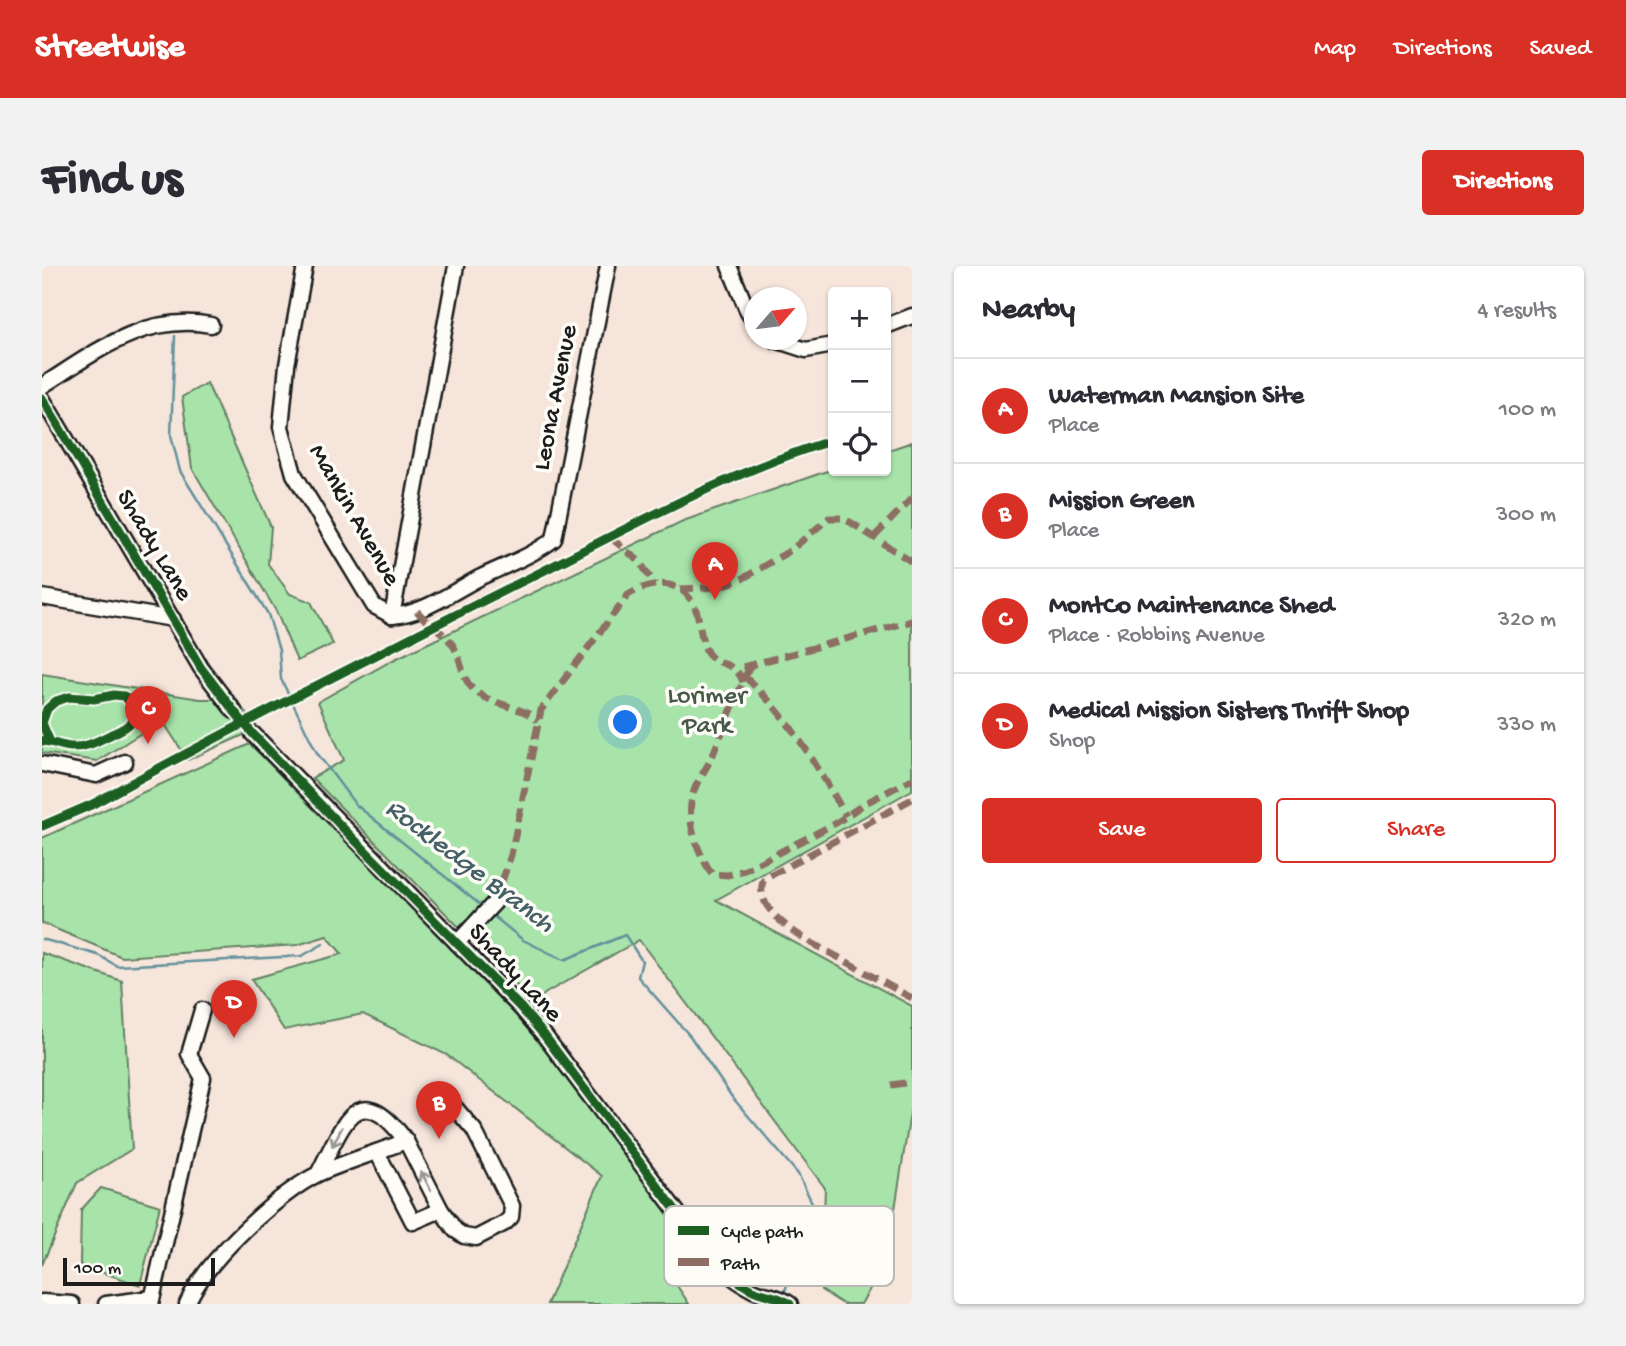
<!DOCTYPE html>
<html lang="en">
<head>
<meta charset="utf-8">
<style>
	body { margin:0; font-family:"Gochi Hand",sans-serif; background:#f2f2f3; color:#2b2b33 }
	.controls { position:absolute; right:21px; top:21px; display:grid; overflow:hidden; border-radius:7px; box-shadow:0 2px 5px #0004 }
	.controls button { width:63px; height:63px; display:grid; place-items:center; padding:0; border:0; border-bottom:2px solid #e1e1e2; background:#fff; color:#2b2b33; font:35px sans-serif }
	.compass { position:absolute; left:702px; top:21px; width:63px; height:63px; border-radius:50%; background:#fff; box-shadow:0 2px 5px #0004; rotate:62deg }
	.scale { position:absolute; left:21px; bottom:18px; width:152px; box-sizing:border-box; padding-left:7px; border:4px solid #1c1c1c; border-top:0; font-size:19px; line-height:24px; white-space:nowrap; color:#1c1c1c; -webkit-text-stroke:5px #fdfcf7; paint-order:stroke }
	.you { position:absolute; left:584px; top:457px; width:24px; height:24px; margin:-18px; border:5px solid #fff; border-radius:50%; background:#1a73e8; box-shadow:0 0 0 10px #1a73e833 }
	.badge { display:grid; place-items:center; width:46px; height:46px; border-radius:50%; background:#d93025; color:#fff; font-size:23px; font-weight:700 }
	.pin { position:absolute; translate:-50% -58px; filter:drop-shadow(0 2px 4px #0008) }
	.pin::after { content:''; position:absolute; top:37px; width:24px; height:21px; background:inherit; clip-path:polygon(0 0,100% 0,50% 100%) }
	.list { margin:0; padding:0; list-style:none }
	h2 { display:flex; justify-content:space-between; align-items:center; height:91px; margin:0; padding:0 28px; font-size:30px }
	h2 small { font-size:23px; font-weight:400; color:#7c7c81 }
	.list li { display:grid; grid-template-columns:46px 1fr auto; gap:21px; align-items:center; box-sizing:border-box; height:105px; padding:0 28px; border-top:2px solid #e1e1e2 }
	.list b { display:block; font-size:26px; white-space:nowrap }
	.list p { margin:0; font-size:23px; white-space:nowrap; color:#7c7c81 }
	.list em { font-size:23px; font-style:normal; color:#7c7c81 }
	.actions { display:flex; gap:14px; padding:21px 28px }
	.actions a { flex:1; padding:16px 0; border:2px solid #d93025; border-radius:7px; text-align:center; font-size:24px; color:#d93025 }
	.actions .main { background:#d93025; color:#fff }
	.icon { flex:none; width:38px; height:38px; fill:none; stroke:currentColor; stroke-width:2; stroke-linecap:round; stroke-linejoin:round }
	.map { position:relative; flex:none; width:870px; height:1038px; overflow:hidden; border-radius:7px }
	header { display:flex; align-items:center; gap:42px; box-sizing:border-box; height:98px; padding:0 35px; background:#d93025; color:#fff }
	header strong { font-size:33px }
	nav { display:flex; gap:38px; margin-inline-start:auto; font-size:24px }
	.intro { display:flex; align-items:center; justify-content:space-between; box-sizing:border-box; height:168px; padding:0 42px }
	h1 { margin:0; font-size:49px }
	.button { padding:18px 32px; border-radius:7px; background:#d93025; color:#fff; font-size:24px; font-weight:700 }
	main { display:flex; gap:42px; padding:0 42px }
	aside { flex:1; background:#fff; border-radius:7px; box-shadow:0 2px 5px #0004 }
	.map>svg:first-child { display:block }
</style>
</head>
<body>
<header>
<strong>Streetwise</strong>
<nav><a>Map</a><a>Directions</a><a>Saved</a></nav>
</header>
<div class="intro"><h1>Find us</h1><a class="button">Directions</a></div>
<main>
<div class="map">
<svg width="870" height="1038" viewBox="0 0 870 1038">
	<rect width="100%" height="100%" fill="#f6e5db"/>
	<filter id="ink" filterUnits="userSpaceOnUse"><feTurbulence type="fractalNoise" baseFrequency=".0143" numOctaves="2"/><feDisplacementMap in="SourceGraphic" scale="14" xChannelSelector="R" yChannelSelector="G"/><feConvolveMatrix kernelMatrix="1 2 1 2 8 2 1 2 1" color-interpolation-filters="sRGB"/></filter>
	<g filter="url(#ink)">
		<g fill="#a8e4aa" stroke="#628063" stroke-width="2">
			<path d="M165 117 229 261 226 298 248 328 269 336 291 378 255 395 234 345 150 202 140 131Z"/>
			<path d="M870 176V524L674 634 870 740V835L845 994 819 1038H801L779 1024 783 922 597 674 504 727 492 737 270 512 302 494 276 436 351 394 641 255 791 203V205H844V185Z"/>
			<path d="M0 408 158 433H194L215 463 146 494 120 454 55 495 0 487Z"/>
			<path d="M208 478 500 776 630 952 624 1003 647 1038H505L560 910 405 789 321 748 242 764 209 713 300 688 285 670 255 679 80 691 0 657V572Z"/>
			<path d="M0 687 80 715 90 883 35 917 0 999Z"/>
			<path d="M59 922 118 940 98 1019 38 999 39 944Z"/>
		</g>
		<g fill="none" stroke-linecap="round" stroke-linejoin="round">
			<g stroke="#62919b" stroke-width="2.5">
				<path d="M133 70 129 169 138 205 226 348 237 384 239 413 275 487 313 538 442 642"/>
				<path d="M450 649 481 674 522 694 583 669 600 695 596 711 648 770 690 831 756 908 778 953 759 976 742 1028"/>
				<path d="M0 673 56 689 75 700 260 690 281 678"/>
			</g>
			<path stroke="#cabdb5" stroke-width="14" stroke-dasharray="14 7" stroke-linecap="butt" d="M192 445 211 468"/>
			<g stroke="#1c1c1c" stroke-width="19">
				<g id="minor">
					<path d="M263 0 245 99 239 161 252 208 332 340 350 350"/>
					<path d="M687 0 706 46 712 55"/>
					<path d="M844 60 870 50"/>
					<path d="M733 74 764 84 791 79"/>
					<path d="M0 120C54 86 102 47 169 59"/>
					<path d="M0 132 159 402 192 445"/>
					<path d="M0 331 131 353"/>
					<path d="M350 350C383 347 410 326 439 311 464 299 490 290 512 273L566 0"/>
					<path d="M350 350 414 0"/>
					<path d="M211 468 479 742 502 769 674 998C686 1008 697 1017 711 1024 723 1030 736 1029 748 1038"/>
					<path d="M0 498 54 509 83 496"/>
					<path d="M415 677 453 636"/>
					<path d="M335 886 371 956 399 944 364 875"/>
					<path d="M399 944 413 964 422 970 434 972 463 957 469 951 470 940 432 864 409 837"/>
					<path d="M0 1036 30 1038"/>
					<path d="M64 1038 110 1032"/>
					<path d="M109 1038 161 812 147 788 160 744"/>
					<path d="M145 1038C163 995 236 927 278 907 306 895 336 886 364 875 314 808 301 861 276 908"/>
				</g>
			</g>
			<use href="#minor" stroke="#fdfcf7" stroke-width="14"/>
			<g stroke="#8d6e63" stroke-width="7" stroke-dasharray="14 7" stroke-linecap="butt">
				<path d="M832 271 870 232"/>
				<path d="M569 272 597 295 613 318"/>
				<path d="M638 323 677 321 700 313 749 284 787 252H799L808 256 870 296"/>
				<path d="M375 345C385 358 400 364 410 378 421 393 418 413 433 425 451 440 484 441 496 455"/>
				<path d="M708 400C695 429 684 457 672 486 667 500 656 512 652 525 642 552 655 586 670 608L686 609 703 604 794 557 822 538 870 513"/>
				<path d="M701 401 870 355"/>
				<path d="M703 411C747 450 775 500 804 550"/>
				<path d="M870 533 726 611 721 615C709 651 782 683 807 697 828 709 849 721 870 732"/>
				<path d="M453 636 469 589 499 444 586 329C608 316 637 310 652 339 659 353 657 371 665 386 672 398 682 395 692 403 696 405 699 411 701 416"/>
				<path d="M849 819 870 816"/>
			</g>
			<g stroke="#fdfcf7" stroke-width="13">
				<g id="cycleway">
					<path d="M0 132 159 402 192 445 211 468 299 560 479 742 502 769 674 998C686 1008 697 1017 711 1024 723 1030 736 1029 748 1038"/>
					<path d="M0 475 8 476 0 457 5 443 14 435 27 431 52 433 72 429 82 430C104 451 89 460 68 469 56 475 44 482 30 481 23 481 15 478 8 476"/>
					<path d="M0 560 51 538C191 461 335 388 479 316 581 265 682 208 791 174"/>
				</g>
			</g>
			<use href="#cycleway" stroke="#1b5e20" stroke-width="9"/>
		</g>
		<defs><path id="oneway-shaft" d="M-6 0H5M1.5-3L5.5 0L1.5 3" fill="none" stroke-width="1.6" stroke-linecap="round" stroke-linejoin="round" transform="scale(1.75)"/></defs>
		<g stroke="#989794">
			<use href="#oneway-shaft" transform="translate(295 871) rotate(117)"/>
			<use href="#oneway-shaft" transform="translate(384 915) rotate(-117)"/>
		</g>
	</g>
	<g text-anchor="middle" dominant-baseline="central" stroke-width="7" stroke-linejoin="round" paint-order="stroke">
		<g font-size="26" fill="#1c1c1c" stroke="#fdfcf7">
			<text transform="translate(515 132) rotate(-79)">Leona Avenue</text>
			<text transform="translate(311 250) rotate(60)">Mankin Avenue</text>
			<text transform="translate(111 280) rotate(59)">Shady Lane</text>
			<text transform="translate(472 708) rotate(47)">Shady Lane</text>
		</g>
		<g font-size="26" fill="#465847" stroke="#fdfcf7">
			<text x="665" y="431">Lorimer<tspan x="665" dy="30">Park</tspan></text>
		</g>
		<g font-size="28" font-style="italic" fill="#456066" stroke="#fdfcf7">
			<text transform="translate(427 601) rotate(37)">Rockledge Branch</text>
		</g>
	</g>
	<rect x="622" y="940" width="230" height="80" rx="10" fill="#fdfcf7" stroke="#bab9b5" stroke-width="2"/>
	<rect x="636" y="960" width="31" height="9" fill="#1b5e20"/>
	<rect x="636" y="992" width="31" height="8" fill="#8d6e63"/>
	<g font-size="19" fill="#1c1c1c">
		<text x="679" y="971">Cycle path</text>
		<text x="679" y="1003">Path</text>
	</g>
</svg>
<div class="controls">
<button>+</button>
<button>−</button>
<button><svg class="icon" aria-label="locate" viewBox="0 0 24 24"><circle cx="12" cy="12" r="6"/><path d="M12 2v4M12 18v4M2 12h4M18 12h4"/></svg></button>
</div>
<svg class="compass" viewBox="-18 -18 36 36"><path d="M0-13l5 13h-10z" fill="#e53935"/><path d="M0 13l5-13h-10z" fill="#7c7c81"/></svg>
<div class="scale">100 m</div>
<div class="you"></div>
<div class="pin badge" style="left:673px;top:334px">A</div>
<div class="pin badge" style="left:397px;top:873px">B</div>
<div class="pin badge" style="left:106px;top:478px">C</div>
<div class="pin badge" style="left:192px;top:772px">D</div>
</div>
<aside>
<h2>Nearby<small>4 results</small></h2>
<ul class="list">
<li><span class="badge">A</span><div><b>Waterman Mansion Site</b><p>Place</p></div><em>100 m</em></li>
<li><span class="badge">B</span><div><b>Mission Green</b><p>Place</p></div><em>300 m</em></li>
<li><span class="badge">C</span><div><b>MontCo Maintenance Shed</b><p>Place · Robbins Avenue</p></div><em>320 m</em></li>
<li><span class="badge">D</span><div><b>Medical Mission Sisters Thrift Shop</b><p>Shop</p></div><em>330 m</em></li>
</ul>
<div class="actions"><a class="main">Save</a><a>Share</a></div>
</aside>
</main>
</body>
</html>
